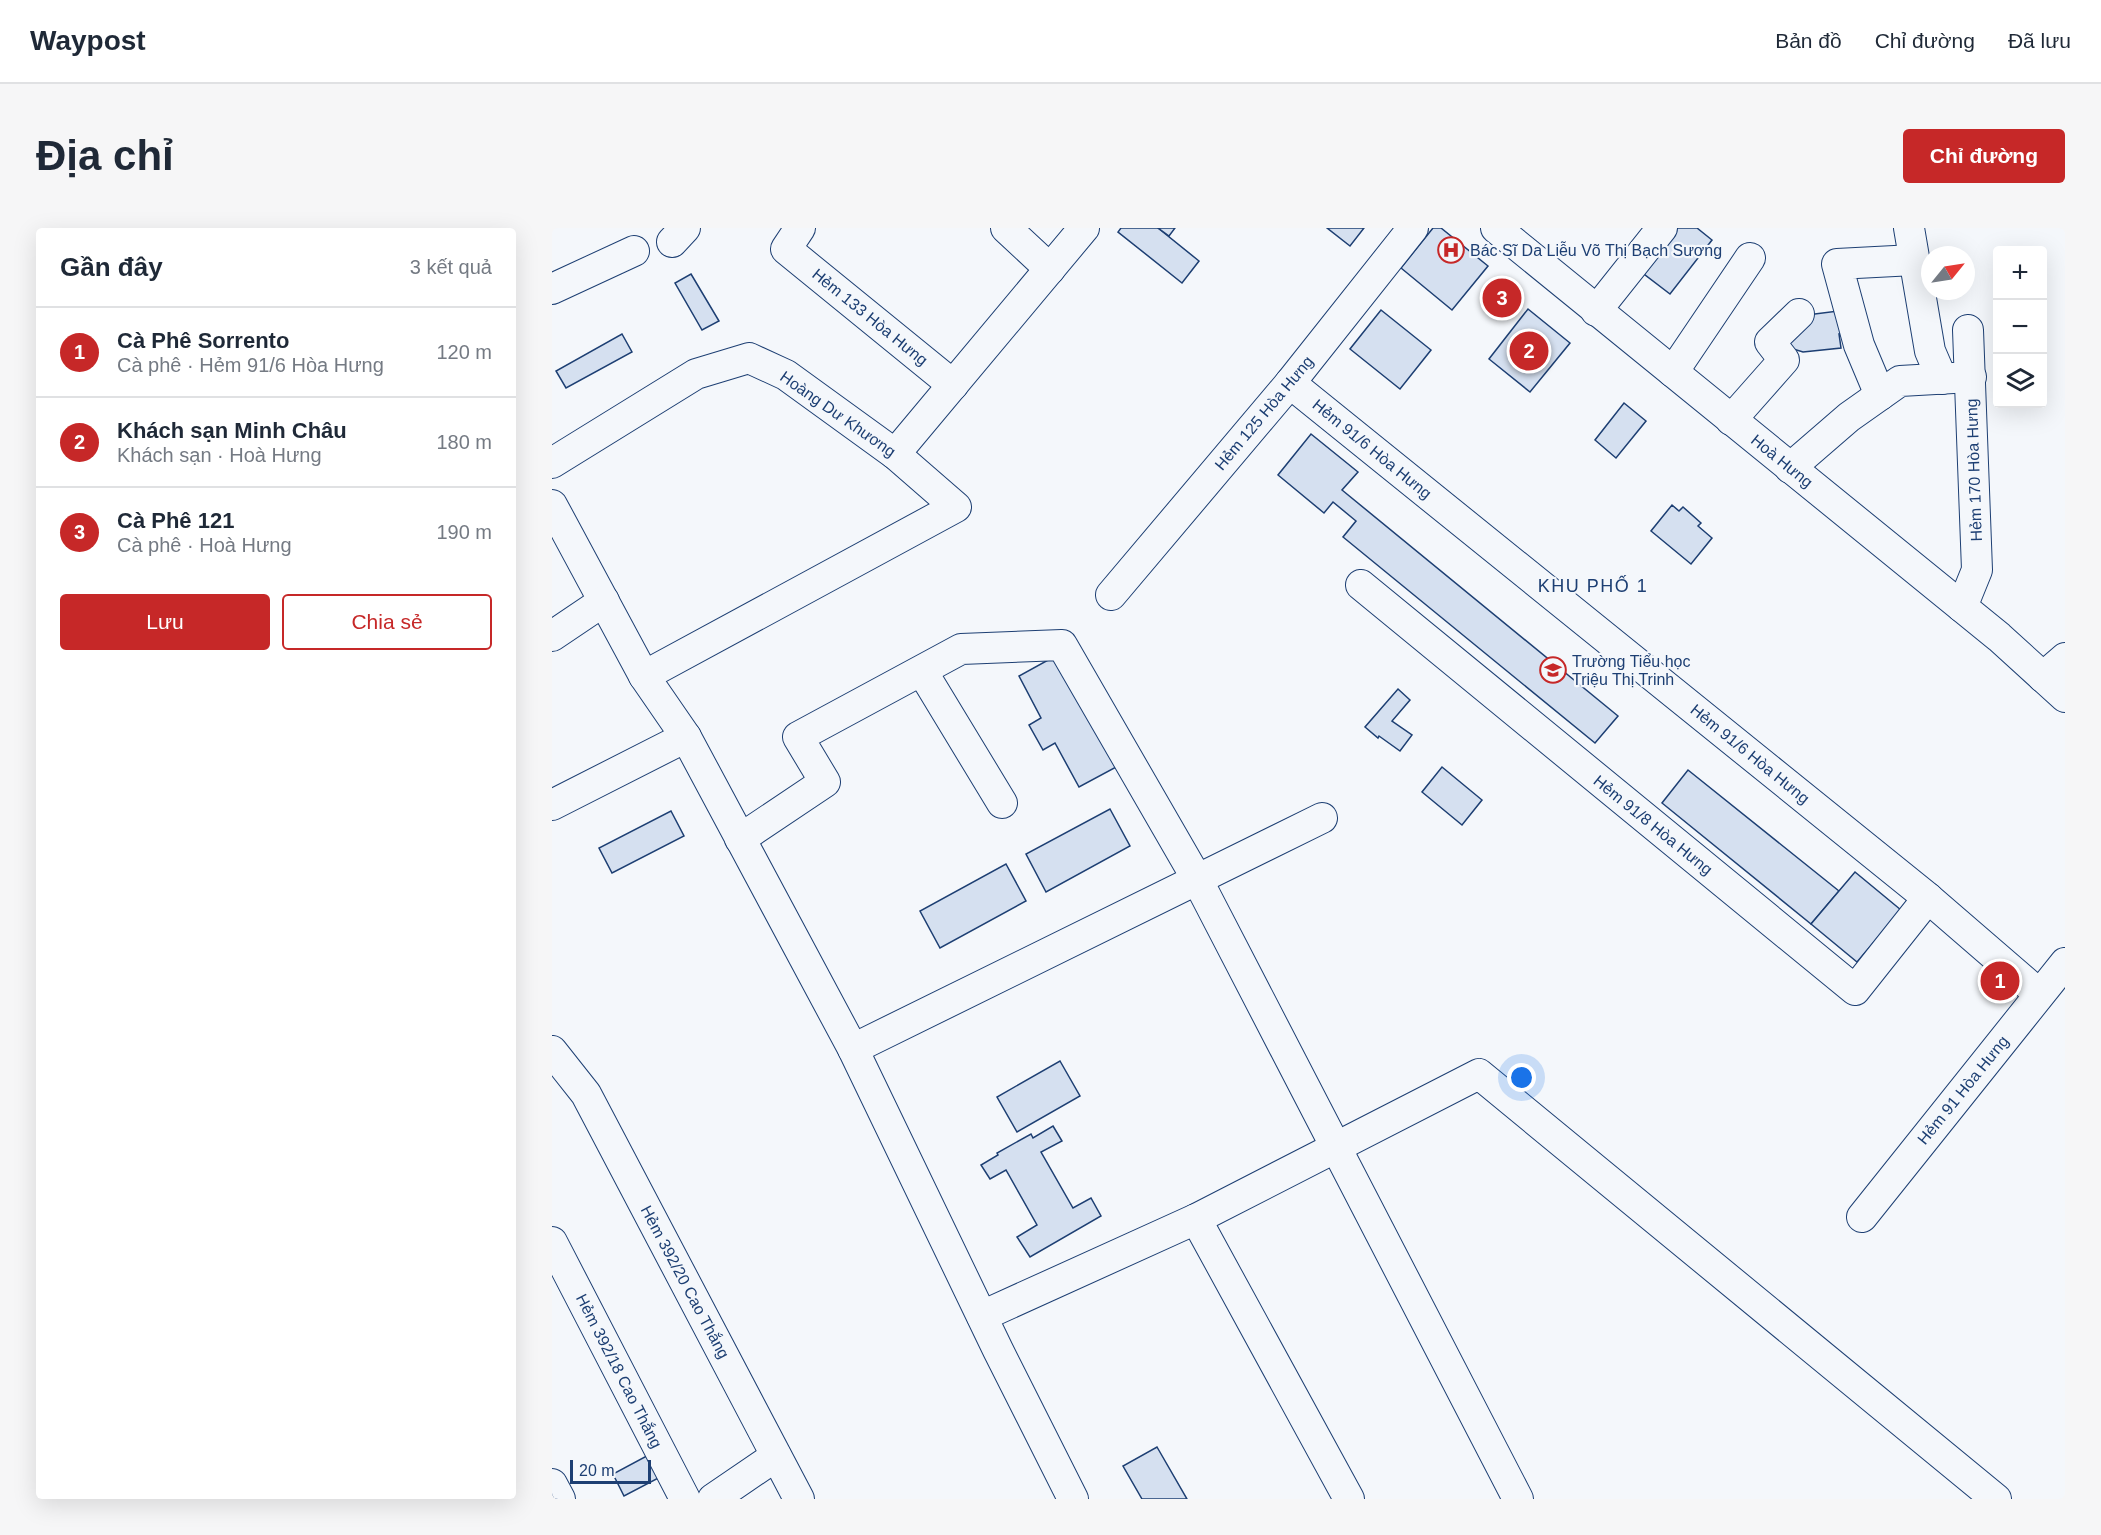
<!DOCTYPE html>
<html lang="vi">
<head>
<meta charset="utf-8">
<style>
	body { margin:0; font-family:Arial,sans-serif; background:#f6f6f7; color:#1f2937 }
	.controls { position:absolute; right:18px; top:18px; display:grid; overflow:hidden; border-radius:6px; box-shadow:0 6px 24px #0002 }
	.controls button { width:54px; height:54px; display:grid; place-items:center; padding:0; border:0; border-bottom:2px solid #e0e1e3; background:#fff; color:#1f2937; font:30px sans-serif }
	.compass { position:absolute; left:1369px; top:18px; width:54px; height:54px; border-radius:50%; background:#fff; box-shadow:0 6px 24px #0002; rotate:60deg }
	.scale { position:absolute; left:18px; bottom:15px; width:81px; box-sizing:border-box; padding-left:6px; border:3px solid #1d3f73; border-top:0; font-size:16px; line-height:21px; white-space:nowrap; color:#1d3f73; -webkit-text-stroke:4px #f4f7fb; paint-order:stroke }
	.you { position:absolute; left:970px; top:850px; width:21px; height:21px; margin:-15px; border:4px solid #fff; border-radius:50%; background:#1a73e8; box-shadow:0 0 0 9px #1a73e833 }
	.badge { display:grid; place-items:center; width:39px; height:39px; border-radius:50%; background:#c62828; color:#fff; font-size:20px; font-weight:700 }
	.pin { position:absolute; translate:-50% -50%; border:3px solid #fff; box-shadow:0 2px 6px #0006 }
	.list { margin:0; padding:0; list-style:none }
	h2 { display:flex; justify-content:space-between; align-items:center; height:78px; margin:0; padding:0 24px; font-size:26px }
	h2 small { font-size:20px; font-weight:400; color:#747a83 }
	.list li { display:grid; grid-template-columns:39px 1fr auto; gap:18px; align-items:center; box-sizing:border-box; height:90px; padding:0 24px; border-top:2px solid #e0e1e3 }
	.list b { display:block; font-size:22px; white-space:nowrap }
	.list p { margin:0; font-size:20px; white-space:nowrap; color:#747a83 }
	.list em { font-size:20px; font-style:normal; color:#747a83 }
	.actions { display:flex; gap:12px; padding:18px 24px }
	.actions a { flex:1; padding:14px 0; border:2px solid #c62828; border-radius:6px; text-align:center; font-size:21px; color:#c62828 }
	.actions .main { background:#c62828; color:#fff }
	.icon { flex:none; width:33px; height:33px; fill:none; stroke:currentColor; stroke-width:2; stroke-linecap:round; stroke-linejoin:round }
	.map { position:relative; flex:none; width:1513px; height:1271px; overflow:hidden; border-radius:6px }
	header { display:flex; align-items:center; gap:36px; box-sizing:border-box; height:84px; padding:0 30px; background:#fff; border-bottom:2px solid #e0e1e3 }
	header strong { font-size:28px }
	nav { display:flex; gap:33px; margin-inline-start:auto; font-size:21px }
	.intro { display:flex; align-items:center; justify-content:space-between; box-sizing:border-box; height:144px; padding:0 36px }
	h1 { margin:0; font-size:42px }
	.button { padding:15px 27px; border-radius:6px; background:#c62828; color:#fff; font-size:21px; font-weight:700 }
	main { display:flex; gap:36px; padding:0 36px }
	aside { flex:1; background:#fff; border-radius:6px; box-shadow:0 6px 24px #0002 }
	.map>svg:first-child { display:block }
</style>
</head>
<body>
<header>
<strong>Waypost</strong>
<nav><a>Bản đồ</a><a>Chỉ đường</a><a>Đã lưu</a></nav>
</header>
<div class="intro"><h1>Địa chỉ</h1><a class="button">Chỉ đường</a></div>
<main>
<aside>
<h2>Gần đây<small>3 kết quả</small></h2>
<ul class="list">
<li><span class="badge">1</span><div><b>Cà Phê Sorrento</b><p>Cà phê · Hẻm 91/6 Hòa Hưng</p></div><em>120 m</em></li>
<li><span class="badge">2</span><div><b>Khách sạn Minh Châu</b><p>Khách sạn · Hoà Hưng</p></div><em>180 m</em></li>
<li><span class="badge">3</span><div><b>Cà Phê 121</b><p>Cà phê · Hoà Hưng</p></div><em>190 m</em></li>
</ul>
<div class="actions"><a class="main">Lưu</a><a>Chia sẻ</a></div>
</aside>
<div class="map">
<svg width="1513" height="1271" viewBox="0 0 1513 1271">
	<rect width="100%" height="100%" fill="#f4f7fb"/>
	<g fill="#d5e0f0" stroke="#1d3f73" stroke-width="1.5">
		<path d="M569 0H606L647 33 630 55 566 4Z"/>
		<path d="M606 0H623L617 8Z"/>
		<path d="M775 0H812L798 18Z"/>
		<path d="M881 0H889L936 38 900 82 849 40Z"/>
		<path d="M1121 0H1145L1160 12 1118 66 1088 43Z"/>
		<path d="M139 46 167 93 150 102 123 55Z"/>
		<path d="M976 81 1018 115 978 164 937 131Z"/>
		<path d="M829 82 879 122 848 161 798 121Z"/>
		<path d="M1294 82 1297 105 1287 106 1289 120 1251 124 1238 120 1231 105 1247 88Z"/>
		<path d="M70 106 80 124 14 160 4 143Z"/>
		<path d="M1072 175 1094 193 1064 230 1043 212Z"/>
		<path d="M759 206 806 244 790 262 1066 488 1043 515 791 309 804 293 781 274 772 285 726 247Z"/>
		<path d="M1120 277 1127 283 1131 279 1149 295 1146 298 1160 310 1139 336 1099 303Z"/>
		<path d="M507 426 568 537 527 559 503 515 491 522 477 497 489 490 467 448Z"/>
		<path d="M846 461 858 472 840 493 860 507 848 523 827 508 826 510 813 499Z"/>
		<path d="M890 539 930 572 910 597 870 564Z"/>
		<path d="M1136 542 1287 663 1259 696 1110 575Z"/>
		<path d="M558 581 578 618 494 664 474 626Z"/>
		<path d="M119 583 132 608 60 645 47 620Z"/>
		<path d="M454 636 474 673 388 720 368 683Z"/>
		<path d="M1303 644 1349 682 1305 734 1259 696Z"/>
		<path d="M508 833 528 868 465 904 445 869Z"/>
		<path d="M501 898 510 913 489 924 521 980 539 970 549 988 478 1029 465 1009 485 997 454 942 438 951 429 937 446 927 445 925 479 906 481 910Z"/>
		<path d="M605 1219 635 1271H590L571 1238Z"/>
		<path d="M104 1223 116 1245 72 1268 61 1246Z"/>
	</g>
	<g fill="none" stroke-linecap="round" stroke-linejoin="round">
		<g stroke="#1d3f73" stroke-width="32">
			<g id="minor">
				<path d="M248 0 234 21 401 157"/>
				<path d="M454 0 498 41"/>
				<path d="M944 0 1447 409 1513 469"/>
				<path d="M1357 0 1378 123 1390 151"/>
				<path d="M120 14 133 0"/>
				<path d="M0 61 82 23"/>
				<path d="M1044 83 1110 0"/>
				<path d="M1121 144 1198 30"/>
				<path d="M738 155 1376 670 1487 766"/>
				<path d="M1328 167 1307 117 1285 36 1362 32"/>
				<path d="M1179 192 1232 132 1218 114 1247 86"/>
				<path d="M343 226 532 0"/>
				<path d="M0 235 144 146 197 130 234 147 343 226 404 279 92 448 0 277"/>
				<path d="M1238 240 1297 189 1348 153 1419 149"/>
				<path d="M809 357 1303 762 1376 670"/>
				<path d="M559 367 738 155 861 0"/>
				<path d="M1410 379 1425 342 1416 102"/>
				<path d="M0 408 52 373"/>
				<path d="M370 443 450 575"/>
				<path d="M92 448 134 509 301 821 446 1122 521 1271"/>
				<path d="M1491 449 1513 430"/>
				<path d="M0 577 134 509"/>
				<path d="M188 611 273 554 246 509 409 421 510 417 645 651 966 1271"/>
				<path d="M301 821 770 590"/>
				<path d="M0 823 34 866 247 1271"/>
				<path d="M1310 989 1513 735"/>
				<path d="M644 991 797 1271"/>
				<path d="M0 1014 133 1271"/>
				<path d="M430 1088 644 991 927 846 1444 1271"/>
				<path d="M0 1256 8 1271"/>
				<path d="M161 1271 224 1228"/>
			</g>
		</g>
		<use href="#minor" stroke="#f4f7fb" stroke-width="30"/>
	</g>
	<defs>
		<g id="hospital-ring" transform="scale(1.35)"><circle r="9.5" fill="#f4f7fb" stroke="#c62828" stroke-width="1.5"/><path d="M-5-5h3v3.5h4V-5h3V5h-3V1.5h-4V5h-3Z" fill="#c62828"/></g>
		<g id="school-ring" transform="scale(1.35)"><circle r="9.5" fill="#f4f7fb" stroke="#c62828" stroke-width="1.5"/><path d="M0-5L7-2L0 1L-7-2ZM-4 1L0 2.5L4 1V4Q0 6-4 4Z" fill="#c62828"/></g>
	</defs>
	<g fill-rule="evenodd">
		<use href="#hospital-ring" x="899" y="22"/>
		<use href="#school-ring" x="1001" y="442"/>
	</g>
	<g text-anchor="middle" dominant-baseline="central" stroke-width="4.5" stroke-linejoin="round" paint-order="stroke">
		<g font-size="16" fill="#1d3f73" stroke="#f4f7fb" text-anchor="start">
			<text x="918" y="22">Bác Sĩ Da Liễu Võ Thị Bạch Sương</text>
			<text x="1020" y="433">Trường Tiểu học<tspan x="1020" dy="18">Triệu Thị Trinh</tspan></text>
		</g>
		<g font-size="16" fill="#1d3f73" stroke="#f4f7fb">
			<text transform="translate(318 89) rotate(39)">Hẻm 133 Hòa Hưng</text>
			<text transform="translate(712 185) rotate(-50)">Hẻm 125 Hòa Hưng</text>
			<text transform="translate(286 186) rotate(35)">Hoàng Dư Khương</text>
			<text transform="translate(820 221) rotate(39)">Hẻm 91/6 Hòa Hưng</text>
			<text transform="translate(1230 233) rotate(39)">Hoà Hưng</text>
			<text transform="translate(1422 242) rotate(-92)">Hẻm 170 Hòa Hưng</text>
			<text transform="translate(1198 526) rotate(39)">Hẻm 91/6 Hòa Hưng</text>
			<text transform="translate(1101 597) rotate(39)">Hẻm 91/8 Hòa Hưng</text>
			<text transform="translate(1411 862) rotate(-51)">Hẻm 91 Hòa Hưng</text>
			<text transform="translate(133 1054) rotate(62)">Hẻm 392/20 Cao Thắng</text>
			<text transform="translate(67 1143) rotate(63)">Hẻm 392/18 Cao Thắng</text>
		</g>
		<g font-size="18" letter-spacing="1.5" fill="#1d3f73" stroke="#f4f7fb">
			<text x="1041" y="358">KHU PHỐ 1</text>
		</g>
	</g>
</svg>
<div class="controls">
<button>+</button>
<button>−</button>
<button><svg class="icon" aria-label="layers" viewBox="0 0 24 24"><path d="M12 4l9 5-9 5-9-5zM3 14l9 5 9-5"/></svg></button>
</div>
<svg class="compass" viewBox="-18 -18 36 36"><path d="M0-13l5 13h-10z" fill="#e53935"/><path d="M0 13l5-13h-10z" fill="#747a83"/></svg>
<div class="scale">20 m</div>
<div class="you"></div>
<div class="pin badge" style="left:1448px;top:753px">1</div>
<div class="pin badge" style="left:977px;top:123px">2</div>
<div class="pin badge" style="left:950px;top:70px">3</div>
</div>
</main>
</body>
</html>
